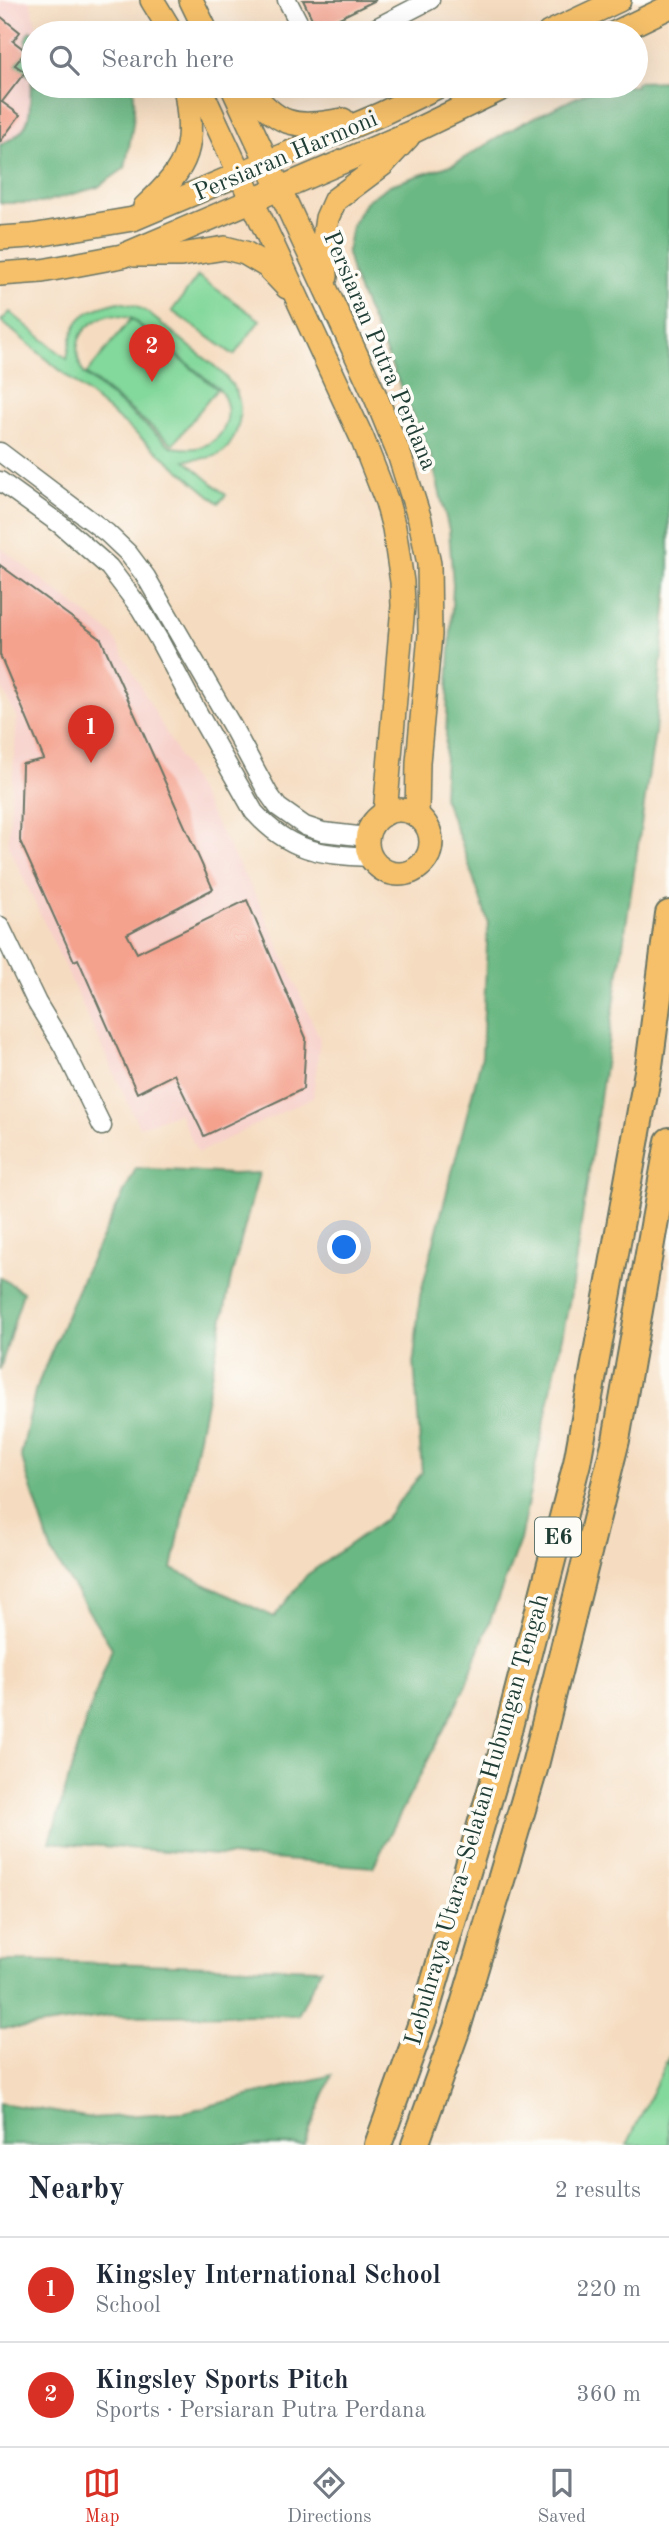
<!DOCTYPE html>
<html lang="en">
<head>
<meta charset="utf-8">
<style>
	body { margin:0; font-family:"Old Standard TT",serif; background:#f2f2f3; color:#1f2937 }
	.you { position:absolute; left:345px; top:1248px; width:24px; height:24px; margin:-18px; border:5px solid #fff; border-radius:50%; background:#1a73e8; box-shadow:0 0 0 10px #1a73e833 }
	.badge { display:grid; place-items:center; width:46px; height:46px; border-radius:50%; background:#d93025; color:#fff; font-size:23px; font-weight:700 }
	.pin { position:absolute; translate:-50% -58px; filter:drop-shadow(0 2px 4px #0008) }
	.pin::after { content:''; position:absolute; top:37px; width:24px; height:21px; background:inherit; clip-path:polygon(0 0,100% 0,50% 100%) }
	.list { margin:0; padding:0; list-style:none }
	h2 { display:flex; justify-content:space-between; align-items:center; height:91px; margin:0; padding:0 28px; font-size:30px }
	h2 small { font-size:23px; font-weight:400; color:#747a83 }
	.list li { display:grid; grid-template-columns:46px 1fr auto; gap:21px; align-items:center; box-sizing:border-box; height:105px; padding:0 28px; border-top:2px solid #e0e1e3 }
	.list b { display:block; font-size:26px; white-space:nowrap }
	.list p { margin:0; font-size:23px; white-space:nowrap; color:#747a83 }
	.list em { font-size:23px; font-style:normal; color:#747a83 }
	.icon { flex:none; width:38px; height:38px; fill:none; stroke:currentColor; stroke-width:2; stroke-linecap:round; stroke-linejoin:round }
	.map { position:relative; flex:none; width:669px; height:2145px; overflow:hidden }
	.search { position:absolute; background:#fff; box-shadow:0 7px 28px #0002; left:21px; right:21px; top:21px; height:77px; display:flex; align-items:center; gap:18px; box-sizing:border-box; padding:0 24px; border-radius:38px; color:#747a83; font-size:26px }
	.sheet { height:301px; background:#fff }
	nav { display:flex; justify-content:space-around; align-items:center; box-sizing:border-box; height:98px; border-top:2px solid #e0e1e3; background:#fff; font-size:19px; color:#747a83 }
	nav a { display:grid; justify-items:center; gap:4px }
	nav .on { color:#d93025 }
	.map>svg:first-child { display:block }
</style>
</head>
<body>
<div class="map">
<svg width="669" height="2145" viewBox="0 0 669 2145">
	<rect width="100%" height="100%" fill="#fdfcf7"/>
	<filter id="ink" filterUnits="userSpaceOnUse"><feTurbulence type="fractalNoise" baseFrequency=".0143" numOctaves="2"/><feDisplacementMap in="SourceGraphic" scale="14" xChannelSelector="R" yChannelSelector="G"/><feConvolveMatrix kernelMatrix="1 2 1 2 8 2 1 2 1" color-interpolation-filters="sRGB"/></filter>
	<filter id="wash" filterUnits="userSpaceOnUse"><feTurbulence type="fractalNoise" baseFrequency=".00686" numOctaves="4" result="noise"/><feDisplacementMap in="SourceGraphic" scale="28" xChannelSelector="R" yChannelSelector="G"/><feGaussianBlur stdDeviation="1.57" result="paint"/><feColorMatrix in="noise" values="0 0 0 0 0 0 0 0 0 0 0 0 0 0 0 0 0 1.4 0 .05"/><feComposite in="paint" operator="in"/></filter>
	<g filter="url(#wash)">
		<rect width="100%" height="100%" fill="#f5dcc0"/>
		<g fill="#f7d0ca">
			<path d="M0 0H30L38 33H33V86L52 99 0 163Z"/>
			<path d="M0 547 112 634 260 904 320 1039 313 1097 198 1153 179 1113 139 1127 8 845 17 718 0 685Z"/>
		</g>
		<g fill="#83d89b" stroke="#518a68" stroke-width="2" fill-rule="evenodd">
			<path d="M198 276 260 320 234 355 172 311Z"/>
			<path d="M119 302 136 306 148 313C163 325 179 337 194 350 223 372 251 392 236 432 226 460 209 458 185 460L226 495 219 503 1 321 10 312 67 359C74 320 77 312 119 302ZM110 315 131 318 219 389C235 410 228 438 201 447 192 450 181 448 172 447L84 374C69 346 80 324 110 315Z"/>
			<path d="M131 319 217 389 173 444 86 374Z"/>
			<path d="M669 2056V2145H627Z"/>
		</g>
		<g fill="#6ab883" stroke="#447a5c" stroke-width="2">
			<path d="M30 31 34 33 33 86H133C137 114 130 141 125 168L98 187 41 203H0V145C38 127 27 114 32 78L15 65 26 51V38Z"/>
			<path d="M669 81V573L655 732 570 1298 520 1540 464 1690 373 1867 50 1842 86 1720 112 1648 52 1553 21 1456 35 1391 84 1274 136 1168 233 1174 259 1173 231 1278 172 1569 274 1617 307 1575 385 1519 422 1473 414 1360 420 1296 482 1056 488 922 461 841 443 797 453 585 449 530 431 457 353 277 347 252 352 226 366 201 390 185 454 164 521 124 600 86H636V82Z"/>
			<path d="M0 1277 23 1292 0 1370Z"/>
			<path d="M0 1961H32L321 1969 298 2015 109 2016 22 2028H0Z"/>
			<path d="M332 2075 304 2145H0V2103L92 2118 185 2112Z"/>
		</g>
		<g id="blocks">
			<g fill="#f4a18d">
				<path d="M303 0H376L317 29Z"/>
				<path d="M0 16 20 32 13 41 26 51 15 65 25 72 2 102 20 115 0 142Z"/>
				<path d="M0 565 101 639 213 889 127 934 137 953 247 900 306 1038 303 1089 204 1136 174 1074 137 1093 78 959 74 961 20 841 22 764 44 759 0 655Z"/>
			</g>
		</g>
	</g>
	<g filter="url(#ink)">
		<use href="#blocks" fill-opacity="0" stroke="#6a7565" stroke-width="2"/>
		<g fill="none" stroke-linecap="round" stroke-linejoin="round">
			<g stroke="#6a7565" stroke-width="21">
				<g id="minor">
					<path d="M287 0 304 33"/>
					<path d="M366 33 430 0"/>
					<path d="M0 452 107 533 128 553 146 577 232 726 268 793 278 807 305 826 323 832 367 837"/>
					<path d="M0 481 61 525 109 567 140 608 159 640 194 706 254 812C289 851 320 855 371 857"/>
					<path d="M0 926 37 1003 63 1046 102 1126"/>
				</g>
			</g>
			<g stroke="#6a7565" stroke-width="26">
				<g id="major">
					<path d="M152 0 172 33"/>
					<path d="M191 0 207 33"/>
					<path d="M549 33 619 0"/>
					<path d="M615 33 669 7"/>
					<path d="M199 86 362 438 387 502 394 528 402 582 403 606 385 814"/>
					<path d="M232 86 377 400 399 454 420 520 429 564 430 635 418 762 417 816"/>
					<path d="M246 86C280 126 291 129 343 120"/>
					<path d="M145 207C191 164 195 147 185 86"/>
					<path d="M0 238 31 236 133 219 381 114 439 86"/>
					<path d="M135 255H181L225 248 245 253 267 266 287 287"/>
					<path d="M0 274 42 271 122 256 412 132 507 86"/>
					<path d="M326 277 324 239 327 218 335 200 383 164 408 137"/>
					<circle cx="399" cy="842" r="32"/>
				</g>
			</g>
			<g stroke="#6a7565" stroke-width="30">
				<g id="highway">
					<path d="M378 2145 424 2017 502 1754 577 1463 649 1066 669 914"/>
					<path d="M415 2145 457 2028 534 1769 616 1440 669 1141"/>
				</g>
			</g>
			<use href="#minor" stroke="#fff" stroke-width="18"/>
			<use href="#major" stroke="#f6c06b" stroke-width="23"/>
			<use href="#highway" stroke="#f6c06b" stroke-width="26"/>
		</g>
	</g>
	<g text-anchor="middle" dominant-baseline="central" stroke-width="7" stroke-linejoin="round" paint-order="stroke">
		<rect fill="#fdfcf7" stroke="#62766e" stroke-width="2" x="535" y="1517.5" width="46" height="39" rx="5"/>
		<g font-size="23" font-weight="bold" fill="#1f3d34">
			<text x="558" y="1537">E6</text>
		</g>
		<g font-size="24" fill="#1f3d34" stroke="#fdfcf7">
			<text transform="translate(286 157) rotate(-23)">Persiaran Harmoni</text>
			<text transform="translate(379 351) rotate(67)">Persiaran Putra Perdana</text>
			<text transform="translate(478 1820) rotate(-74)">Lebuhraya Utara–Selatan Hubungan Tengah</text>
		</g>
	</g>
</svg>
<div class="you"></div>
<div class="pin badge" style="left:91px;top:763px">1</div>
<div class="pin badge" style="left:152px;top:382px">2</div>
<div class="search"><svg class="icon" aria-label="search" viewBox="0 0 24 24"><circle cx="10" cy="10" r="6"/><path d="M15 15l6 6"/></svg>Search here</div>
</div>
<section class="sheet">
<h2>Nearby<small>2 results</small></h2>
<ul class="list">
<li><span class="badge">1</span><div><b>Kingsley International School</b><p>School</p></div><em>220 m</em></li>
<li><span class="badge">2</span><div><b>Kingsley Sports Pitch</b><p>Sports · Persiaran Putra Perdana</p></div><em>360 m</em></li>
</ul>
</section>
<nav>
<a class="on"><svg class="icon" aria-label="map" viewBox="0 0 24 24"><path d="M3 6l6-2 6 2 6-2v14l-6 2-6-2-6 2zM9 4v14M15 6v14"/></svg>Map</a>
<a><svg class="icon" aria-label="directions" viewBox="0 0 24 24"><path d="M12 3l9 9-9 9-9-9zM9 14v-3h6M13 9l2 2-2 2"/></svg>Directions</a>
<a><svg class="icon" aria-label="saved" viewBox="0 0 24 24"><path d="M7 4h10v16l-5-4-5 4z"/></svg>Saved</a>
</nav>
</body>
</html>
